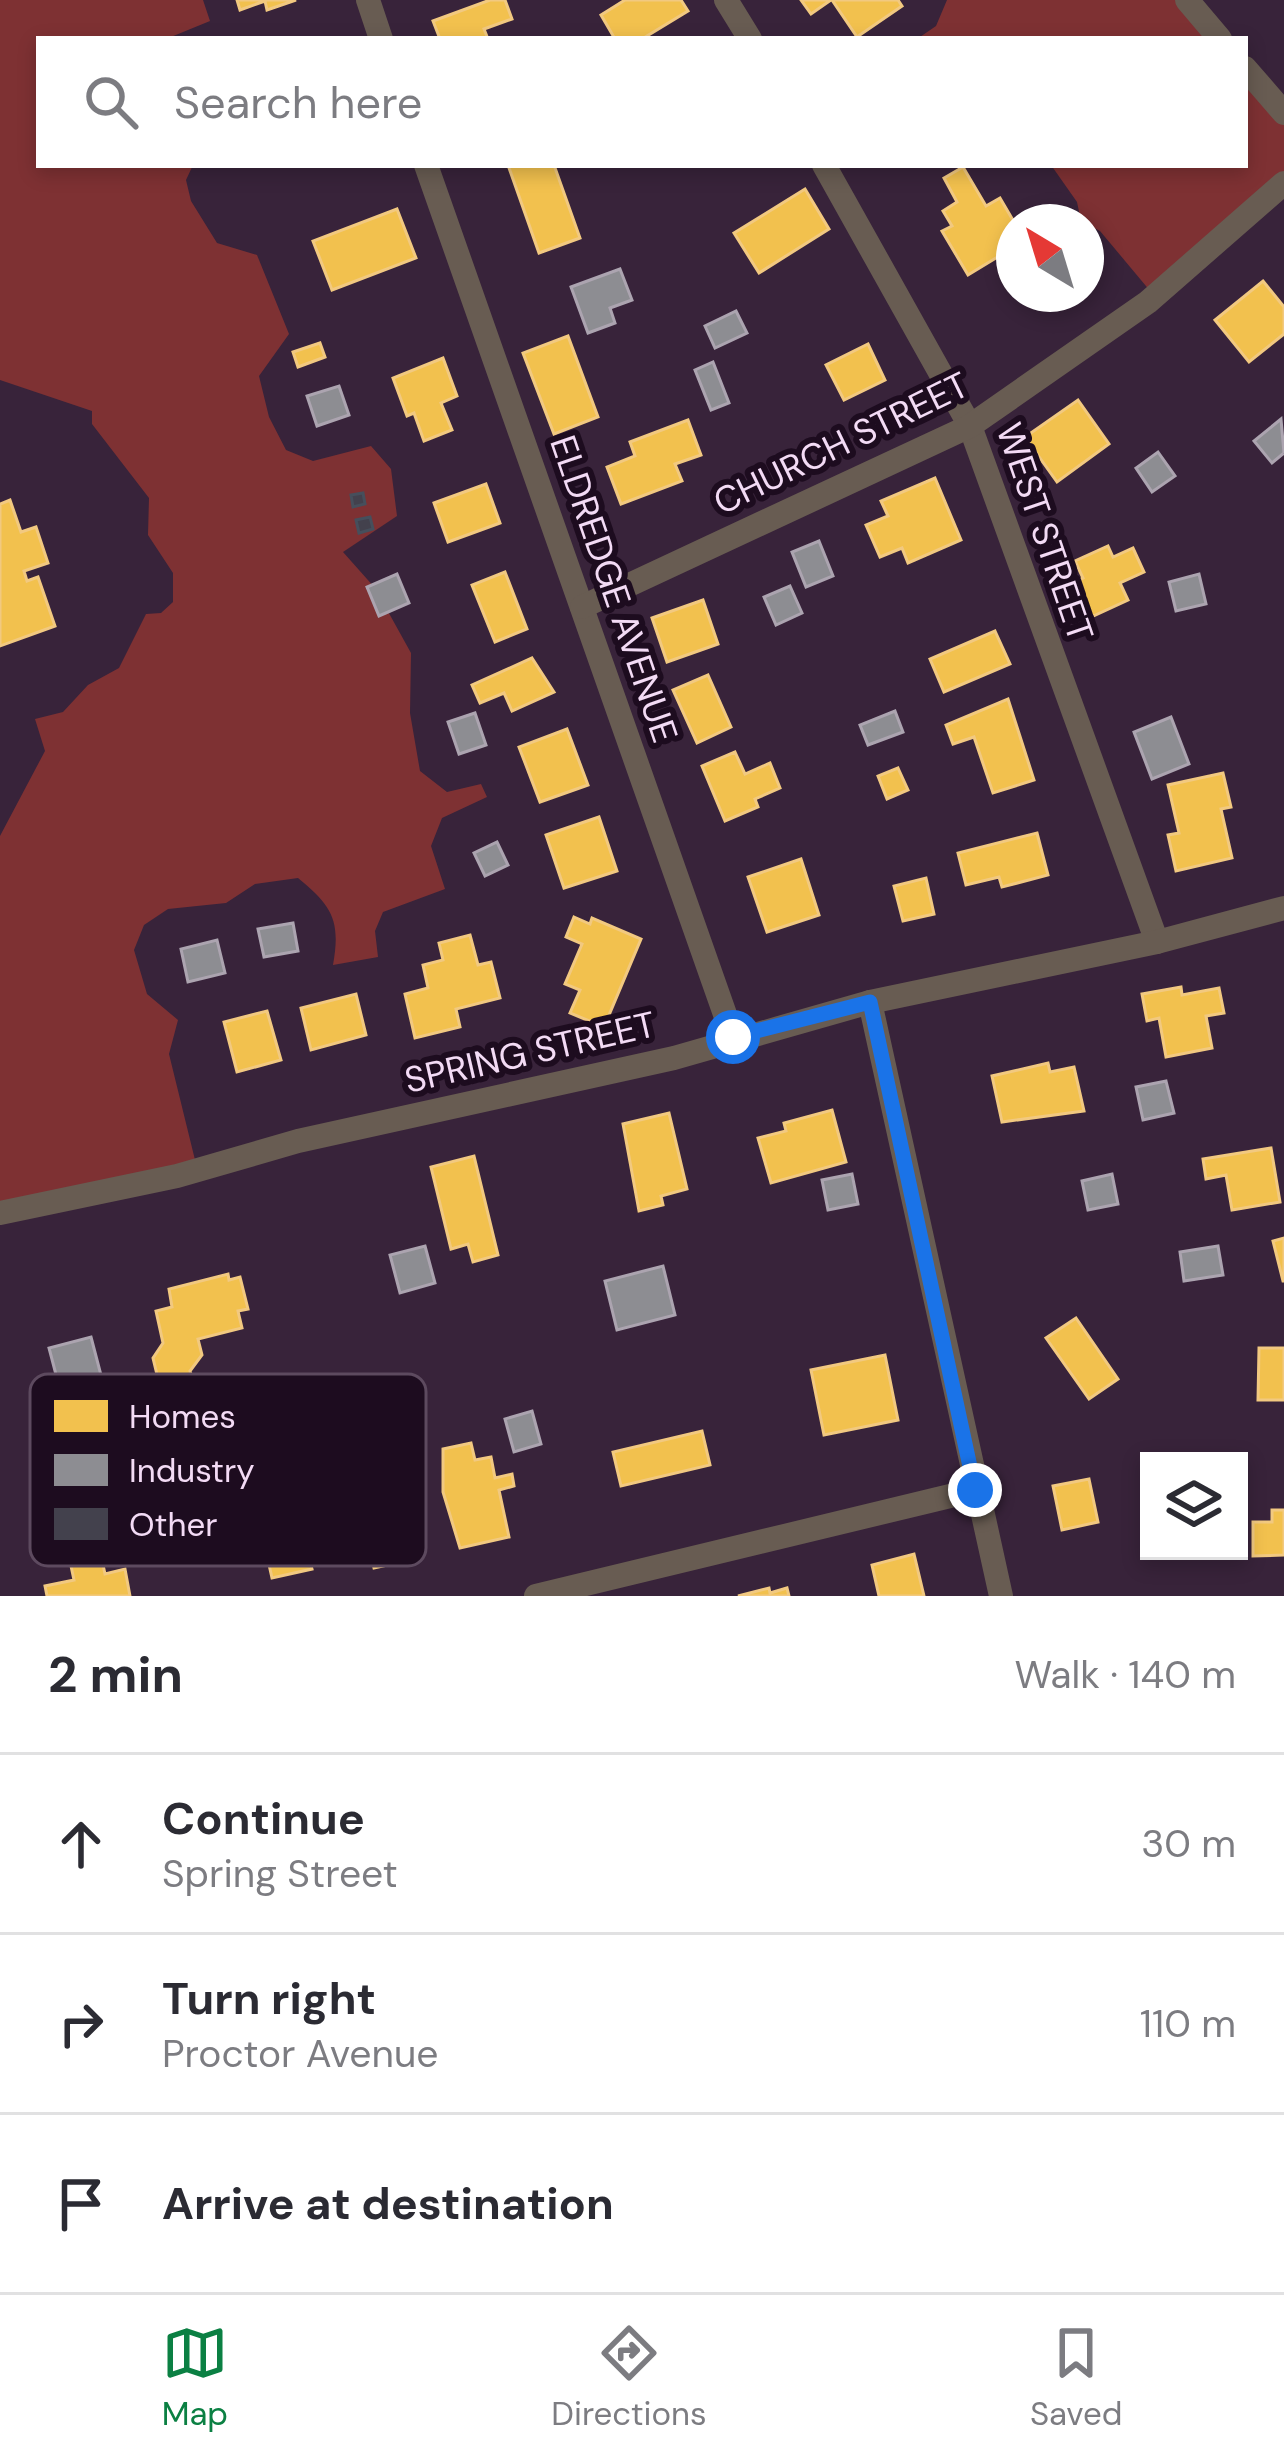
<!DOCTYPE html>
<html lang="en">
<head>
<meta charset="utf-8">
<style>
	body { margin:0; font-family:"DM Sans",sans-serif; background:#f7f7f7; color:#2b2b33 }
	.controls { position:absolute; right:36px; bottom:36px; display:grid; overflow:hidden; border-radius:0px; box-shadow:0 6px 18px #0003 }
	.controls button { width:108px; height:108px; display:grid; place-items:center; padding:0; border:0; border-bottom:3px solid #e1e1e2; background:#fff; color:#2b2b33; font:60px sans-serif }
	.compass { position:absolute; left:996px; top:204px; width:108px; height:108px; border-radius:50%; background:#fff; box-shadow:0 6px 18px #0003; rotate:322deg }
	.stop { position:absolute; width:36px; height:36px; margin:-27px; border:9px solid #1a73e8; border-radius:50%; background:#fff }
	.stop.end { background:#1a73e8; border-color:#fff; box-shadow:0 3px 12px #0008 }
	.list { margin:0; padding:0; list-style:none }
	h2 { display:flex; justify-content:space-between; align-items:center; height:156px; margin:0; padding:0 48px; font-size:51px }
	h2 small { font-size:39px; font-weight:400; color:#7c7c81 }
	.list li { display:grid; grid-template-columns:78px 1fr auto; gap:36px; align-items:center; box-sizing:border-box; height:180px; padding:0 48px; border-top:3px solid #e1e1e2 }
	.list b { display:block; font-size:45px; white-space:nowrap }
	.list p { margin:0; font-size:39px; white-space:nowrap; color:#7c7c81 }
	.list em { font-size:39px; font-style:normal; color:#7c7c81 }
	.icon { flex:none; width:66px; height:66px; fill:none; stroke:currentColor; stroke-width:2; stroke-linecap:round; stroke-linejoin:round }
	.map { position:relative; flex:none; width:1284px; height:1596px; overflow:hidden }
	.search { position:absolute; background:#fff; box-shadow:0 6px 18px #0003; left:36px; right:36px; top:36px; height:132px; display:flex; align-items:center; gap:30px; box-sizing:border-box; padding:0 42px; border-radius:0px; color:#7c7c81; font-size:45px }
	.sheet { height:696px; background:#fff }
	nav { display:flex; justify-content:space-around; align-items:center; box-sizing:border-box; height:168px; border-top:3px solid #e1e1e2; background:#fff; font-size:33px; color:#7c7c81 }
	nav a { display:grid; justify-items:center; gap:6px }
	nav .on { color:#0b8043 }
	.map>svg:first-child { display:block }
</style>
</head>
<body>
<div class="map">
<svg width="1284" height="1596" viewBox="0 0 1284 1596">
	<rect width="100%" height="100%" fill="#38233a"/>
	<g fill="#7e3133">
		<path d="M0 0H203L210 21 166 39H39V165H193L186 180 191 201 217 243 257 255 289 334 259 376 269 417 286 450 313 461 371 446 391 469 397 516 343 552 375 588 411 653 410 713 420 771 447 792 481 784 487 797 442 818 431 846 445 889 383 912 375 931 378 957 333 965C341 920 332 906 298 878L255 884 226 903 168 909 144 925 134 950 147 994 178 1020 169 1054 196 1164 0 1215V836L45 751 35 719 63 712 88 685 119 668 146 614 161 613 173 602V573L148 535 149 498 92 424V411L0 380Z"/>
		<path d="M947 0H1185L1218 39H917L936 26Z"/>
		<path d="M1245 70 1284 115V190L1156 298 1100 231 1081 221 1077 202 1051 165H1245Z"/>
	</g>
	<g fill="#f2c14e" stroke="#f2c980" stroke-width="3">
		<path d="M237 0H296L267 10 265 1 240 10Z"/>
		<path d="M490 0H505L512 19 484 29 488 39H440L433 21Z"/>
		<path d="M625 0H681L688 11 642 39H615L601 15Z"/>
		<path d="M801 0H831L811 14Z"/>
		<path d="M832 0H898L902 6 857 37Z"/>
		<path d="M508 165H554L580 238 539 253Z"/>
		<path d="M963 167 986 206 1000 198 1014 222V247L968 275 942 231 952 226 943 211 957 202 944 178Z"/>
		<path d="M805 189 829 229 759 273 734 233Z"/>
		<path d="M397 209 416 258 332 290 313 241Z"/>
		<path d="M1263 281 1284 307V334L1249 362 1215 320Z"/>
		<path d="M568 336 598 417 554 434 523 353Z"/>
		<path d="M320 343 325 357 298 367 293 352Z"/>
		<path d="M868 344 885 380 844 400 826 365Z"/>
		<path d="M443 358 457 396 441 403 452 430 424 441 414 413 407 416 393 378Z"/>
		<path d="M1078 400 1109 444 1057 482 1025 437Z"/>
		<path d="M688 420 701 455 675 464 682 481 621 504 607 467 635 456 630 442Z"/>
		<path d="M935 478 961 540 908 563 902 548 880 557 866 525 888 516 881 501Z"/>
		<path d="M486 484 500 523 448 542 434 503Z"/>
		<path d="M10 500 21 532 36 527 48 563 24 571 27 581 38 577 55 626 0 646V504Z"/>
		<path d="M1108 546 1113 557 1133 548 1144 572 1120 583 1128 600 1089 618 1074 583 1083 578 1075 561Z"/>
		<path d="M505 572 527 629 495 642 472 585Z"/>
		<path d="M703 600 718 644 667 662 652 618Z"/>
		<path d="M995 631 1010 664 944 692 930 659Z"/>
		<path d="M532 658 554 692 512 711 504 693 480 703 472 685Z"/>
		<path d="M708 675 731 727 697 743 673 690Z"/>
		<path d="M1008 699 1034 780 993 793 974 737 953 744 946 725Z"/>
		<path d="M567 729 588 785 540 802 519 747Z"/>
		<path d="M735 752 745 774 770 763 780 788 755 799 758 807 725 821 702 766Z"/>
		<path d="M898 768 908 790 887 799 878 776Z"/>
		<path d="M1223 773 1231 807 1221 809 1232 858 1176 871 1168 835 1179 833 1168 785Z"/>
		<path d="M599 817 617 871 564 888 546 835Z"/>
		<path d="M1037 833 1048 875 1002 887 999 877 966 885 958 853Z"/>
		<path d="M801 859 819 915 767 932 748 877Z"/>
		<path d="M926 878 934 914 903 921 894 886Z"/>
		<path d="M574 917 590 924 592 918 641 939 604 1027 570 1013 580 990 565 984 582 944 566 937Z"/>
		<path d="M470 935 478 965 491 962 500 998 456 1009 460 1027 415 1038 405 994 428 988 423 965 443 960 439 943Z"/>
		<path d="M1181 987 1182 995 1219 988 1224 1013 1206 1016 1212 1048 1166 1057 1159 1018 1147 1021 1142 994Z"/>
		<path d="M356 994 366 1035 311 1050 301 1008Z"/>
		<path d="M267 1011 281 1060 237 1072 224 1022Z"/>
		<path d="M1048 1063 1050 1072 1074 1067 1084 1111 1002 1122 992 1076Z"/>
		<path d="M832 1110 846 1162 771 1183 758 1138 786 1131 784 1123Z"/>
		<path d="M669 1113 687 1189 661 1196 663 1205 639 1211 623 1124Z"/>
		<path d="M1271 1148 1280 1202 1232 1210 1226 1175 1206 1179 1203 1159Z"/>
		<path d="M474 1156 498 1255 473 1262 468 1244 451 1249 431 1167Z"/>
		<path d="M1284 1238V1281H1283L1273 1241Z"/>
		<path d="M228 1274 229 1280 240 1277 248 1309 238 1311 242 1328 198 1339 202 1355 190 1371 201 1407 167 1416 153 1358 163 1343 156 1311 172 1307 169 1289Z"/>
		<path d="M1076 1318 1118 1379 1089 1399 1046 1338Z"/>
		<path d="M1259 1348H1284V1400H1258Z"/>
		<path d="M885 1355 898 1420 824 1435 811 1370Z"/>
		<path d="M702 1431 710 1465 621 1486 613 1452Z"/>
		<path d="M471 1443 475 1460 491 1457 495 1478 512 1474 514 1486 499 1490 509 1537 460 1548 443 1492V1449Z"/>
		<path d="M1089 1479 1098 1522 1062 1530 1053 1486Z"/>
		<path d="M401 1500 415 1559 374 1568 360 1510Z"/>
		<path d="M1272 1510H1284V1555L1253 1556V1522H1272Z"/>
		<path d="M321 1525 328 1557 310 1561 312 1569 272 1578 263 1538Z"/>
		<path d="M914 1554 924 1596H879L872 1565Z"/>
		<path d="M102 1560 105 1574 125 1569 130 1596H47L45 1586 74 1580 71 1566Z"/>
		<path d="M769 1588 770 1593 787 1588 789 1596H738Z"/>
	</g>
	<g fill="#8d8d92" stroke="#aca4b0" stroke-width="3">
		<path d="M620 269 632 300 610 308 615 323 588 333 571 287Z"/>
		<path d="M736 311 747 333 715 348 705 326Z"/>
		<path d="M713 362 729 403 711 410 695 370Z"/>
		<path d="M339 386 349 415 317 426 307 396Z"/>
		<path d="M1281 419 1284 453 1272 463 1254 441Z"/>
		<path d="M1158 452 1175 476 1152 492 1136 468Z"/>
		<path d="M819 541 833 576 806 587 792 552Z"/>
		<path d="M397 574 409 603 379 616 367 587Z"/>
		<path d="M1199 574 1206 604 1176 611 1169 582Z"/>
		<path d="M790 586 802 613 776 625 764 597Z"/>
		<path d="M895 711 903 732 868 745 860 725Z"/>
		<path d="M475 713 486 745 459 754 448 722Z"/>
		<path d="M1171 717 1189 764 1152 779 1134 732Z"/>
		<path d="M497 842 508 865 485 876 474 853Z"/>
		<path d="M293 923 298 951 264 957 258 929Z"/>
		<path d="M217 940 225 973 188 982 181 949Z"/>
		<path d="M1166 1081 1174 1113 1143 1120 1136 1087Z"/>
		<path d="M852 1174 858 1204 828 1210 822 1180Z"/>
		<path d="M1112 1174 1118 1204 1088 1210 1082 1181Z"/>
		<path d="M425 1246 435 1283 400 1293 390 1255Z"/>
		<path d="M1218 1246 1223 1275 1184 1281 1180 1252Z"/>
		<path d="M663 1266 675 1315 617 1330 605 1281Z"/>
		<path d="M91 1337 102 1379 60 1390 49 1348Z"/>
		<path d="M532 1411 541 1444 514 1452 505 1419Z"/>
	</g>
	<g fill="#43414d" stroke="#464f5c" stroke-width="3">
		<path d="M363 493 365 504 353 507 351 495Z"/>
		<path d="M370 517 373 529 359 533 356 520Z"/>
	</g>
	<g fill="none" stroke-linecap="round" stroke-linejoin="round">
		<g stroke="#685c52" stroke-width="24">
			<path d="M368 0 381 39"/>
			<path d="M726 0 750 39"/>
			<path d="M1187 0 1220 39"/>
			<path d="M1245 68 1284 113"/>
			<path d="M426 165 733 1037"/>
			<path d="M824 165 970 426 1157 942"/>
			<path d="M582 607 970 426 1148 302 1284 183"/>
			<path d="M870 1002 1001 1596"/>
			<path d="M0 1213 177 1176 298 1141 674 1058 870 1002 1157 942 1284 908"/>
			<path d="M536 1596 975 1490"/>
		</g>
	</g>
	<g fill="none" stroke-linecap="round" stroke-linejoin="round">
		<path stroke="#1a73e8" stroke-width="15" d="M733 1037 870 1002 975 1490"/>
	</g>
	<g text-anchor="middle" dominant-baseline="central" stroke-width="12" stroke-linejoin="round" paint-order="stroke">
		<g font-size="36" fill="#f3dbf5" stroke="#1d0c1f">
			<text transform="translate(841 443) rotate(-26)">CHURCH STREET</text>
			<text transform="translate(1045 532) rotate(71)">WEST STREET</text>
			<text transform="translate(614 589) rotate(71)">ELDREDGE AVENUE</text>
			<text transform="translate(530 1052) rotate(-13)">SPRING STREET</text>
		</g>
	</g>
	<rect x="30" y="1374" width="396" height="192" rx="18" fill="#1d0c1f" stroke="#5d4a5f" stroke-width="3"/>
	<rect x="54" y="1400" width="54" height="32" fill="#f2c14e"/>
	<rect x="54" y="1454" width="54" height="32" fill="#8d8d92"/>
	<rect x="54" y="1508" width="54" height="32" fill="#43414d"/>
	<g font-size="33" fill="#f3dbf5">
		<text x="129" y="1428">Homes</text>
		<text x="129" y="1482">Industry</text>
		<text x="129" y="1536">Other</text>
	</g>
</svg>
<div class="controls">
<button><svg class="icon" aria-label="layers" viewBox="0 0 24 24"><path d="M12 4l9 5-9 5-9-5zM3 14l9 5 9-5"/></svg></button>
</div>
<svg class="compass" viewBox="-18 -18 36 36"><path d="M0-13l5 13h-10z" fill="#e53935"/><path d="M0 13l5-13h-10z" fill="#7c7c81"/></svg>
<div class="stop" style="left:733px;top:1037px"></div>
<div class="stop end" style="left:975px;top:1490px"></div>
<div class="search"><svg class="icon" aria-label="search" viewBox="0 0 24 24"><circle cx="10" cy="10" r="6"/><path d="M15 15l6 6"/></svg>Search here</div>
</div>
<section class="sheet">
<h2>2 min<small>Walk · 140 m</small></h2>
<ul class="list">
<li><svg class="icon" aria-label="ahead" viewBox="0 0 24 24"><path d="M12 20V5M6 11l6-6 6 6"/></svg><div><b>Continue</b><p>Spring Street</p></div><em>30 m</em></li>
<li><svg class="icon" aria-label="right" viewBox="0 0 24 24"><path d="M7 20v-9h11M14 6l5 5-5 5"/></svg><div><b>Turn right</b><p>Proctor Avenue</p></div><em>110 m</em></li>
<li><svg class="icon" aria-label="arrive" viewBox="0 0 24 24"><path d="M6 21V4h12l-3 4 3 4H6"/></svg><div><b>Arrive at destination</b></div></li>
</ul>
</section>
<nav>
<a class="on"><svg class="icon" aria-label="map" viewBox="0 0 24 24"><path d="M3 6l6-2 6 2 6-2v14l-6 2-6-2-6 2zM9 4v14M15 6v14"/></svg>Map</a>
<a><svg class="icon" aria-label="directions" viewBox="0 0 24 24"><path d="M12 3l9 9-9 9-9-9zM9 14v-3h6M13 9l2 2-2 2"/></svg>Directions</a>
<a><svg class="icon" aria-label="saved" viewBox="0 0 24 24"><path d="M7 4h10v16l-5-4-5 4z"/></svg>Saved</a>
</nav>
</body>
</html>
